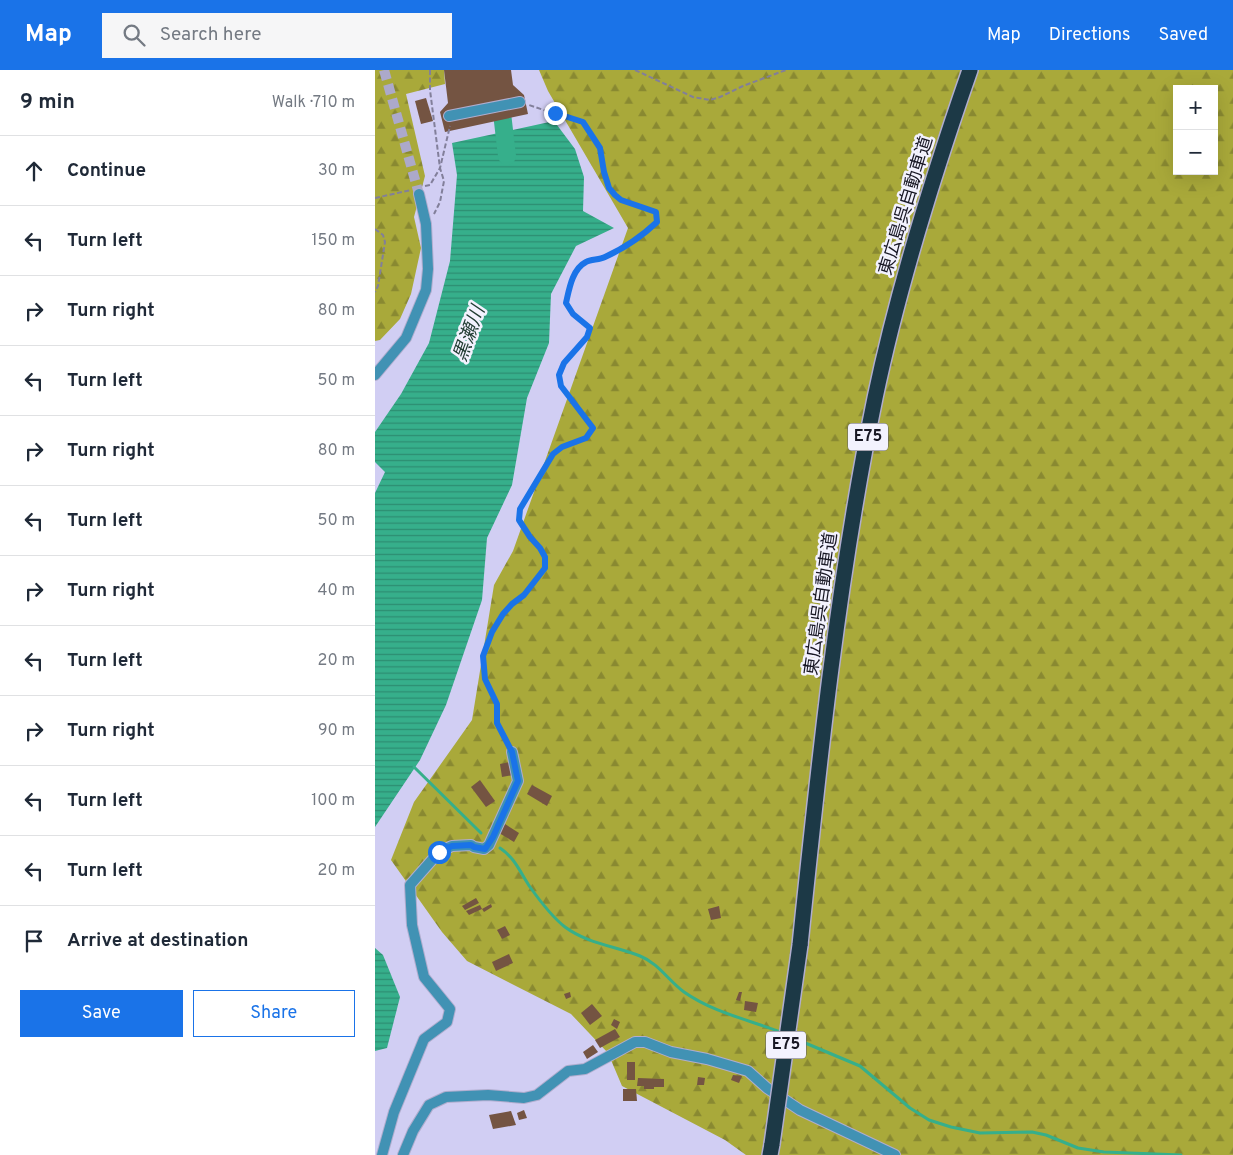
<!DOCTYPE html>
<html lang="en">
<head>
<meta charset="utf-8">
<style>
	body { margin:0; font-family:Overpass,"Noto Sans JP",sans-serif; background:#f6f6f7; color:#1f2937 }
	.controls { position:absolute; right:15px; top:15px; display:grid; overflow:hidden; border-radius:0px; box-shadow:0 5px 20px #0002 }
	.controls button { width:45px; height:45px; display:grid; place-items:center; padding:0; border:0; border-bottom:1px solid #e0e1e3; background:#fff; color:#1f2937; font:25px sans-serif }
	.stop { position:absolute; width:15px; height:15px; margin:-11px; border:4px solid #1a73e8; border-radius:50%; background:#fff }
	.stop.end { background:#1a73e8; border-color:#fff; box-shadow:0 1px 5px #0008 }
	.list { margin:0; padding:0; list-style:none }
	h2 { display:flex; justify-content:space-between; align-items:center; height:65px; margin:0; padding:0 20px; font-size:21px }
	h2 small { font-size:16px; font-weight:400; color:#747a83 }
	.list li { display:grid; grid-template-columns:32px 1fr auto; gap:15px; align-items:center; box-sizing:border-box; height:70px; padding:0 20px; border-top:1px solid #e0e1e3 }
	.list b { display:block; font-size:19px; white-space:nowrap }
	.list em { font-size:16px; font-style:normal; color:#747a83 }
	.actions { display:flex; gap:10px; padding:15px 20px }
	.actions a { flex:1; padding:11px 0; border:1px solid #1a73e8; border-radius:0px; text-align:center; font-size:18px; color:#1a73e8 }
	.actions .main { background:#1a73e8; color:#fff }
	.icon { flex:none; width:28px; height:28px; fill:none; stroke:currentColor; stroke-width:2; stroke-linecap:round; stroke-linejoin:round }
	.map { position:relative; flex:none; width:858px; height:1085px; overflow:hidden }
	header { display:flex; align-items:center; gap:30px; box-sizing:border-box; height:70px; padding:0 25px; background:#1a73e8; color:#fff }
	header strong { font-size:24px }
	nav { display:flex; gap:28px; margin-inline-start:auto; font-size:18px }
	.search { width:350px; height:45px; background:#f6f6f7; display:flex; align-items:center; gap:12px; box-sizing:border-box; padding:0 18px; border-radius:0px; color:#747a83; font-size:19px }
	main { display:flex }
	aside { flex:1; background:#fff }
	.map>svg:first-child { display:block }
</style>
</head>
<body>
<header>
<strong>Map</strong>
<div class="search"><svg class="icon" aria-label="search" viewBox="0 0 24 24"><circle cx="10" cy="10" r="6"/><path d="M15 15l6 6"/></svg>Search here</div>
<nav><a>Map</a><a>Directions</a><a>Saved</a></nav>
</header>
<main>
<aside>
<h2>9 min<small>Walk · 710 m</small></h2>
<ul class="list">
<li><svg class="icon" aria-label="ahead" viewBox="0 0 24 24"><path d="M12 20V5M6 11l6-6 6 6"/></svg><div><b>Continue</b></div><em>30 m</em></li>
<li><svg class="icon" aria-label="left" viewBox="0 0 24 24"><path d="M17 20v-9H6M10 6l-5 5 5 5"/></svg><div><b>Turn left</b></div><em>150 m</em></li>
<li><svg class="icon" aria-label="right" viewBox="0 0 24 24"><path d="M7 20v-9h11M14 6l5 5-5 5"/></svg><div><b>Turn right</b></div><em>80 m</em></li>
<li><svg class="icon" aria-label="left" viewBox="0 0 24 24"><path d="M17 20v-9H6M10 6l-5 5 5 5"/></svg><div><b>Turn left</b></div><em>50 m</em></li>
<li><svg class="icon" aria-label="right" viewBox="0 0 24 24"><path d="M7 20v-9h11M14 6l5 5-5 5"/></svg><div><b>Turn right</b></div><em>80 m</em></li>
<li><svg class="icon" aria-label="left" viewBox="0 0 24 24"><path d="M17 20v-9H6M10 6l-5 5 5 5"/></svg><div><b>Turn left</b></div><em>50 m</em></li>
<li><svg class="icon" aria-label="right" viewBox="0 0 24 24"><path d="M7 20v-9h11M14 6l5 5-5 5"/></svg><div><b>Turn right</b></div><em>40 m</em></li>
<li><svg class="icon" aria-label="left" viewBox="0 0 24 24"><path d="M17 20v-9H6M10 6l-5 5 5 5"/></svg><div><b>Turn left</b></div><em>20 m</em></li>
<li><svg class="icon" aria-label="right" viewBox="0 0 24 24"><path d="M7 20v-9h11M14 6l5 5-5 5"/></svg><div><b>Turn right</b></div><em>90 m</em></li>
<li><svg class="icon" aria-label="left" viewBox="0 0 24 24"><path d="M17 20v-9H6M10 6l-5 5 5 5"/></svg><div><b>Turn left</b></div><em>100 m</em></li>
<li><svg class="icon" aria-label="left" viewBox="0 0 24 24"><path d="M17 20v-9H6M10 6l-5 5 5 5"/></svg><div><b>Turn left</b></div><em>20 m</em></li>
<li><svg class="icon" aria-label="arrive" viewBox="0 0 24 24"><path d="M6 21V4h12l-3 4 3 4H6"/></svg><div><b>Arrive at destination</b></div></li>
</ul>
<div class="actions"><a class="main">Save</a><a>Share</a></div>
</aside>
<div class="map">
<svg width="858" height="1085" viewBox="0 0 858 1085">
	<defs>
		<pattern id="forest-firs" width="22" height="20" patternUnits="userSpaceOnUse" patternTransform="scale(1.25)"><rect width="22" height="20" fill="#a9a93a"/><path d="M5 1l3.5 6h-7zM16 11l3.5 6h-7z" fill="#898931"/></pattern>
		<pattern id="water-rules" width="6" height="5" patternUnits="userSpaceOnUse" patternTransform="scale(1.25)"><rect width="6" height="5" fill="#36af8b"/><path d="M0 2.5h6" fill="none" stroke="#2d8d71"/></pattern>
	</defs>
	<rect width="100%" height="100%" fill="#d1cef3"/>
	<g fill="url(#forest-firs)" fill-rule="evenodd">
		<path d="M0 0H69L70 14 31 24 50 106 39 147 46 178 36 224 25 249 5 270 0 271Z"/>
		<path d="M164 0H858V1085H371L350 1070 247 1016 233 983 196 944 92 891 67 862 16 790 39 732 97 650 119 515 138 481 253 158 173 21ZM802 19H839V101H802Z"/>
	</g>
	<g fill="url(#water-rules)">
		<path d="M179 51 200 79 209 107 208 141 239 158 201 176 176 224 174 273 152 328 137 415 112 468 107 530 71 635 45 690 0 757V423L10 402 0 392V362L26 324 54 273 75 191 82 105 77 73Z"/>
		<path d="M0 878 8 885 25 927 12 978 0 981Z"/>
	</g>
	<g fill="none" stroke-linecap="round" stroke-linejoin="round">
		<g stroke="#36af8b" stroke-width="3">
			<path d="M39 697 106 763"/>
			<path d="M125 778C140 788 145 802 155 817 165 831 177 847 190 857 213 874 240 876 265 886 283 893 294 911 309 922 339 943 375 950 408 963"/>
			<path d="M416 967 485 996 535 1038 554 1050 576 1057 605 1063 657 1062 671 1065 703 1078 729 1082 806 1085"/>
		</g>
		<path stroke="#36af8b" stroke-width="18" d="M122 0 132 86"/>
	</g>
	<g fill="#745442">
		<path d="M69 0H136L138 15 149 25 153 44 70 62 65 42 73 33Z"/>
		<path d="M51 28 58 51 46 54 40 31Z"/>
		<path d="M135 692 138 705 127 707 125 694Z"/>
		<path d="M105 710 120 731 111 737 96 717Z"/>
		<path d="M157 715 177 726 172 736 152 724Z"/>
		<path d="M130 754 144 763 139 772 124 763Z"/>
		<path d="M101 828 104 833 90 840 87 836Z"/>
		<path d="M116 834 117 837 109 842 107 839Z"/>
		<path d="M105 835 107 839 94 845 91 841Z"/>
		<path d="M344 836 346 848 336 850 333 839Z"/>
		<path d="M130 856 135 865 127 869 122 860Z"/>
		<path d="M134 884 138 893 121 901 117 892Z"/>
		<path d="M195 922 196 927 191 929 189 924Z"/>
		<path d="M364 922H367L365 931 361 930Z"/>
		<path d="M370 931 383 933 381 942 369 940Z"/>
		<path d="M217 934 227 946 215 955 206 943Z"/>
		<path d="M239 949 245 952 242 959 236 955Z"/>
		<path d="M240 959 245 967 225 978 220 970Z"/>
		<path d="M218 975 223 982 212 989 208 982Z"/>
		<rect x="252" y="992" width="8" height="18"/>
		<path d="M358 1005 367 1006 364 1013 356 1010Z"/>
		<path d="M323 1007 330 1008 329 1015H322Z"/>
		<path d="M263 1008 289 1009V1017H279V1019H269V1016H262Z"/>
		<path d="M248 1019H261L262 1031H248Z"/>
		<path d="M149 1040 152 1048 144 1050 142 1043Z"/>
		<path d="M136 1041 141 1055 118 1059 114 1045Z"/>
	</g>
	<g fill="none" stroke-linecap="round" stroke-linejoin="round">
		<path stroke="#aca9ca" stroke-width="10" stroke-dasharray="10 5" stroke-linecap="butt" d="M9 0 44 124"/>
		<g stroke="#b0adce" stroke-width="12">
			<g id="street">
				<path d="M74 46 145 32"/>
				<path d="M0 305 31 268 51 220 53 199 51 154 44 124"/>
				<path d="M7 1085 19 1042 49 969 72 952 75 939 49 907 37 855 35 815 64 782 77 776 96 775 99 777 109 779 114 775 143 711 137 682"/>
				<path d="M28 1085 38 1061 54 1035 71 1027 113 1025 149 1028 162 1025 193 1001 210 999 260 972H270L296 982 332 989 373 1001 392 1018 425 1040 520 1085"/>
			</g>
		</g>
		<g stroke="#b0adce" stroke-width="18">
			<g id="highway">
				<path d="M425 875C444 692 463 508 500 328 523 218 558 106 595 0"/>
				<path d="M395 1085 397 1074"/>
			</g>
		</g>
		<g stroke="#827f9a" stroke-width="2" stroke-dasharray="5 2.5" stroke-linecap="butt">
			<path d="M55 0V20L65 98 69 111 65 132 59 144"/>
			<path d="M260 0 318 27 335 30 345 27 368 16 411 0"/>
			<path d="M50 116 55 115 65 98 75 56"/>
			<path d="M0 128 36 120"/>
			<path d="M0 159 8 165 10 172 3 216 0 222"/>
			<path d="M132 674 122 653V634L110 609 108 586 117 562 128 545 137 534 149 525 169 498 170 487 165 478 155 467 144 450 145 439 178 384 187 377 211 368 218 358 186 316 184 305 189 293 212 267 215 258 198 243 191 233C194 220 197 199 211 192 216 189 224 190 230 187 250 178 266 167 282 152L281 142 246 130 234 118 229 101 225 78 207 53 154 35"/>
		</g>
		<use href="#street" stroke="#4192b4" stroke-width="10"/>
		<use href="#highway" stroke="#1c3946" stroke-width="15"/>
		<g stroke="#b0adce" stroke-width="18" stroke-linecap="butt">
			<path id="highway-bridge" d="M397 1074 425 875"/>
		</g>
		<use href="#highway-bridge" stroke="#1c3946" stroke-width="15"/>
	</g>
	<g fill="none" stroke-linecap="round" stroke-linejoin="round">
		<path stroke="#1a73e8" stroke-width="6" d="M64 782 77 776 96 775 99 777 110 779 118 767 143 711 137 682 122 653V634L110 609 108 586 117 562 128 544 137 534 149 525 170 498V487L165 478 155 467 144 450 145 439 178 384 187 377 211 368 218 358 186 316 184 305 189 293 212 267 215 258 198 244 191 233C194 220 197 199 211 192 216 189 224 190 230 187 250 178 266 167 282 152L281 142 246 130 240 125 234 118 229 102 225 78 208 52 180 43"/>
	</g>
	<g text-anchor="middle" dominant-baseline="central" stroke-width="5" stroke-linejoin="round" paint-order="stroke">
		<g fill="#f3f2fe" stroke="#5a5965" stroke-width="1">
			<rect x="473" y="353.5" width="40" height="27" rx="4"/>
			<rect x="391" y="961.5" width="40" height="27" rx="4"/>
		</g>
		<g font-size="16" font-weight="bold" fill="#181724">
			<text x="493" y="367">E75</text>
			<text x="411" y="975">E75</text>
		</g>
		<g font-size="18" fill="#181724" stroke="#f3f2fe">
			<text transform="translate(532 136) rotate(-73)">東広島呉自動車道</text>
			<text transform="translate(447 534) rotate(-82)">東広島呉自動車道</text>
		</g>
		<g font-size="19" font-style="italic" fill="#233d34" stroke="#f3f2fe">
			<text transform="translate(95 264) rotate(-70)">黒瀬川</text>
		</g>
	</g>
</svg>
<div class="controls">
<button>+</button>
<button>−</button>
</div>
<div class="stop" style="left:64px;top:782px"></div>
<div class="stop end" style="left:180px;top:43px"></div>
</div>
</main>
</body>
</html>
